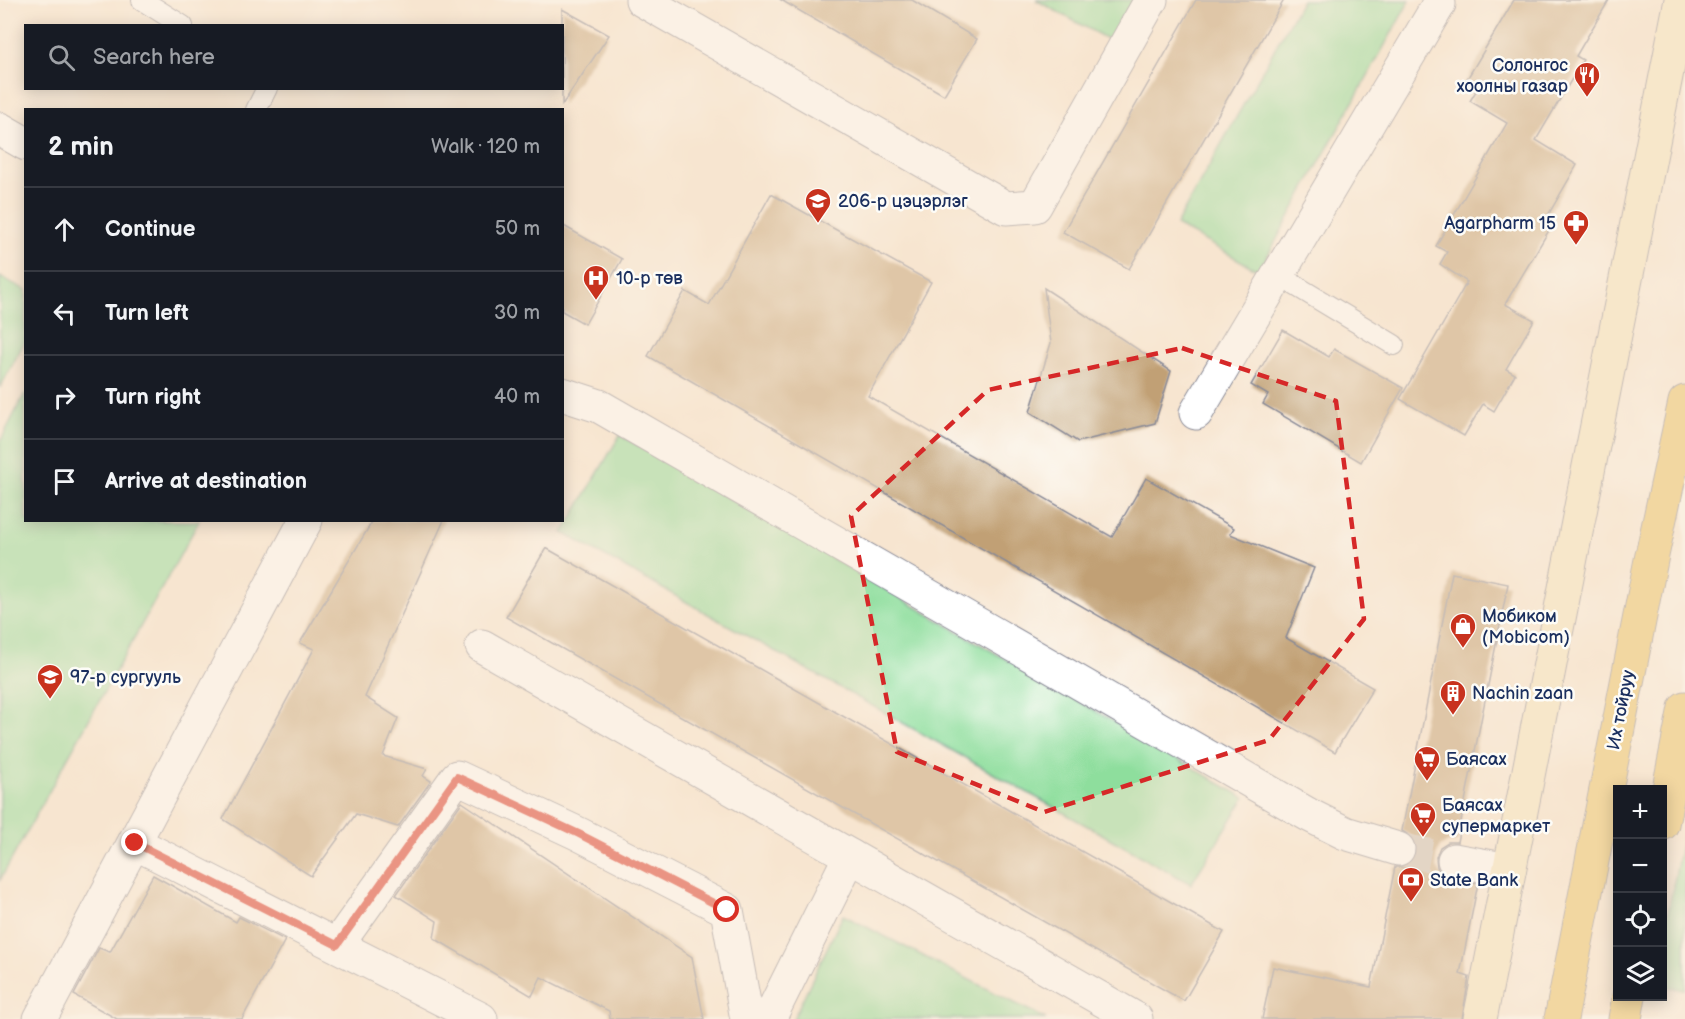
<!DOCTYPE html>
<html lang="en">
<head>
<meta charset="utf-8">
<style>
	body { margin:0; font-family:"Balsamiq Sans",sans-serif; background:#20242c; color:#f1f3f6 }
	.controls { position:absolute; right:18px; bottom:18px; display:grid; overflow:hidden; border-radius:0px; box-shadow:0 3px 15px #0003 }
	.controls button { width:54px; height:54px; display:grid; place-items:center; padding:0; border:0; border-bottom:2px solid #363941; background:#171b24; color:#f1f3f6; font:30px sans-serif }
	.stop { position:absolute; width:18px; height:18px; margin:-14px; border:4px solid #d93025; border-radius:50%; background:#fff }
	.stop.end { background:#d93025; border-color:#fff; box-shadow:0 2px 6px #0008 }
	.list { margin:0; padding:0; list-style:none }
	h2 { display:flex; justify-content:space-between; align-items:center; height:78px; margin:0; padding:0 24px; font-size:26px }
	h2 small { font-size:20px; font-weight:400; color:#9ea1a6 }
	.list li { display:grid; grid-template-columns:39px 1fr auto; gap:18px; align-items:center; box-sizing:border-box; height:84px; padding:0 24px; border-top:2px solid #363941 }
	.list b { display:block; font-size:22px; white-space:nowrap }
	.list em { font-size:20px; font-style:normal; color:#9ea1a6 }
	.icon { flex:none; width:33px; height:33px; fill:none; stroke:currentColor; stroke-width:2; stroke-linecap:round; stroke-linejoin:round }
	.map { position:relative; flex:none; width:1685px; height:1019px; overflow:hidden }
	.search { position:absolute; background:#171b24; box-shadow:0 3px 15px #0003; left:24px; top:24px; width:540px; height:66px; display:flex; align-items:center; gap:15px; box-sizing:border-box; padding:0 21px; border-radius:0px; color:#9ea1a6; font-size:22px }
	.panel { position:absolute; background:#171b24; box-shadow:0 3px 15px #0003; left:24px; top:108px; width:540px; height:414px; border-radius:0px }
	.map>svg:first-child { display:block }
</style>
</head>
<body>
<div class="map">
<svg width="1685" height="1019" viewBox="0 0 1685 1019">
	<rect width="100%" height="100%" fill="#fdfcf7"/>
	<filter id="ink" filterUnits="userSpaceOnUse"><feTurbulence type="fractalNoise" baseFrequency=".0167" numOctaves="2"/><feDisplacementMap in="SourceGraphic" scale="12" xChannelSelector="R" yChannelSelector="G"/><feConvolveMatrix kernelMatrix="1 2 1 2 8 2 1 2 1" color-interpolation-filters="sRGB"/></filter>
	<filter id="wash" filterUnits="userSpaceOnUse"><feTurbulence type="fractalNoise" baseFrequency=".008" numOctaves="4" result="noise"/><feDisplacementMap in="SourceGraphic" scale="24" xChannelSelector="R" yChannelSelector="G"/><feGaussianBlur stdDeviation="1.35" result="paint"/><feColorMatrix in="noise" values="0 0 0 0 0 0 0 0 0 0 0 0 0 0 0 0 0 1.4 0 .05"/><feComposite in="paint" operator="in"/></filter>
	<g filter="url(#wash)">
		<rect width="100%" height="100%" fill="#f7e5d0"/>
		<g fill="#8ede9d" stroke="#54867e" stroke-width="1.5">
			<path d="M1036 0H1142L1116 44Z"/>
			<path d="M1302 0H1410L1259 271 1176 225Z"/>
			<path d="M0 277 26 290 25 341 0 388Z"/>
			<path d="M25 393 26 520 199 521 0 880V442Z"/>
			<path d="M620 435 1245 798 1191 884 563 533Z"/>
			<path d="M1685 825V989L1663 988V938Z"/>
			<path d="M843 915 1046 1019H793Z"/>
		</g>
		<g id="blocks">
			<g fill="#c1a075">
				<path d="M781 0H912L977 39 944 95Z"/>
				<path d="M1196 0H1284L1129 269 1063 232Z"/>
				<path d="M1514 0H1609L1576 56 1583 60 1536 140 1577 165 1547 217 1554 222 1505 304 1534 320 1506 369 1515 374 1494 411 1483 404 1464 436 1400 399 1467 282 1440 264 1447 252 1436 246 1507 123 1470 101 1476 91 1464 84Z"/>
				<path d="M562 9 609 35 562 105Z"/>
				<path d="M771 194 931 282 868 396 1112 537 1146 478 1234 528 1230 534 1314 568 1286 638 1373 688 1335 752 648 356 685 291 709 305Z"/>
				<path d="M562 225 622 259 585 324 562 311Z"/>
				<path d="M1044 288 1171 371 1155 423 1078 442 1030 412 1051 343Z"/>
				<path d="M1283 330 1329 357 1334 349 1403 388 1361 462 1263 404 1268 395 1251 385Z"/>
				<path d="M373 520H444L365 697 398 718 383 756 427 769 423 776 431 781 398 827 356 814 311 876 223 819 314 649 300 643Z"/>
				<path d="M546 548 1224 932 1184 1001 506 617Z"/>
				<path d="M1452 573 1508 584 1457 842H1448L1440 847 1436 857 1437 867 1442 875 1451 878 1478 883 1460 974 1469 977 1462 1019H1262L1273 967 1371 987 1395 867H1403L1410 863 1416 854V845L1412 837 1402 831Z"/>
				<path d="M462 802 692 957 704 1019H610L609 1011 541 977 532 996 434 938 437 921 396 895Z"/>
				<path d="M153 875 236 922 239 917 285 940 242 1019H117L74 995 99 948 110 952Z"/>
			</g>
		</g>
	</g>
	<g filter="url(#ink)">
		<use href="#blocks" fill-opacity="0" stroke="#898a97" stroke-width="1.5"/>
		<g fill="none" stroke-linecap="round" stroke-linejoin="round">
			<path stroke="#cbc1b9" stroke-width="33" stroke-dasharray="33 16" stroke-linecap="butt" d="M1398 849 1454 860"/>
			<g stroke="#898a97" stroke-width="22">
				<g id="lane">
					<path d="M142 0 183 26"/>
					<path d="M256 110 267 88"/>
					<path d="M1278 275 1394 345"/>
				</g>
			</g>
			<g stroke="#898a97" stroke-width="35">
				<g id="street">
					<path d="M642 0 1006 208 1035 206 1151 0"/>
					<path d="M0 129 26 144"/>
					<path d="M562 394 599 406 1309 815 1345 833 1398 849"/>
					<path d="M1196 413 1439 4 1438 0"/>
					<path d="M482 646 1136 1019"/>
					<path d="M135 843 481 1019"/>
					<path d="M1454 860 1509 870"/>
					<path d="M337 945 457 777 579 834 727 910 747 1019"/>
					<path d="M40 1019 306 520"/>
					<path d="M769 1019 850 856"/>
				</g>
			</g>
			<g stroke="#898a97" stroke-width="35">
				<path id="secondary" d="M1480 1019 1681 0"/>
			</g>
			<g stroke="#898a97" stroke-width="35">
				<g id="primary">
					<path d="M1662 824 1685 708"/>
					<path d="M1561 1019 1651 560 1685 402"/>
					<path d="M1625 1019 1629 996"/>
				</g>
			</g>
			<use href="#lane" stroke="#fff" stroke-width="20"/>
			<use href="#street" stroke="#fff" stroke-width="33"/>
			<use href="#secondary" stroke="#f7e8c3" stroke-width="33"/>
			<use href="#primary" stroke="#ecc669" stroke-width="33"/>
		</g>
	</g>
	<g fill="none" stroke-linecap="round" stroke-linejoin="round" filter="url(#ink)">
		<path stroke="#d93025" stroke-width="8" d="M135 843 337 945 457 777 579 834 727 910"/>
	</g>
	<path d="M0 0H1685V1019H0ZM1182 348 1336 401 1364 619 1269 740 1044 812 897 752 851 516 988 390Z" fill="#f7e5d0" fill-opacity=".55" fill-rule="evenodd"/>
	<path fill="none" stroke="#d62828" stroke-width="4.5" stroke-dasharray="12 8" stroke-linejoin="round" d="M1182 348 1336 401 1364 619 1269 740 1044 812 897 752 851 516 988 390Z"/>
	<defs>
		<g id="restaurant-pin" transform="scale(1.35)"><path d="M0 17L-7.5 6A9.5 9.5 0 1 1 7.5 6Z" fill="#c8321e" stroke="#fdfcf7"/><path d="M-5-6h1v4h1v-4h1v4h1v-4h1v5L-1.5 .5V6h-2V.5L-5-1ZM5-6V6H3V1.5H1.5Q1.5-4 5-6Z" fill="#fff"/></g>
		<g id="school-pin" transform="scale(1.35)"><path d="M0 17L-7.5 6A9.5 9.5 0 1 1 7.5 6Z" fill="#c8321e" stroke="#fdfcf7"/><path d="M0-5L7-2L0 1L-7-2ZM-4 1L0 2.5L4 1V4Q0 6-4 4Z" fill="#fff"/></g>
		<g id="pharmacy-pin" transform="scale(1.35)"><path d="M0 17L-7.5 6A9.5 9.5 0 1 1 7.5 6Z" fill="#c8321e" stroke="#fdfcf7"/><path d="M-2-6h4v4h4v4h-4v4h-4v-4h-4v-4h4Z" fill="#fff"/></g>
		<g id="hospital-pin" transform="scale(1.35)"><path d="M0 17L-7.5 6A9.5 9.5 0 1 1 7.5 6Z" fill="#c8321e" stroke="#fdfcf7"/><path d="M-5-5h3v3.5h4V-5h3V5h-3V1.5h-4V5h-3Z" fill="#fff"/></g>
		<g id="shop-pin" transform="scale(1.35)"><path d="M0 17L-7.5 6A9.5 9.5 0 1 1 7.5 6Z" fill="#c8321e" stroke="#fdfcf7"/><path d="M-5-2.5h2.3a2.7 3.5 0 0 1 5.4 0H5L5.5 6h-11ZM-1.5-2.5h3a1.5 2.3 0 0 0-3 0Z" fill="#fff"/></g>
		<g id="building-pin" transform="scale(1.35)"><path d="M0 17L-7.5 6A9.5 9.5 0 1 1 7.5 6Z" fill="#c8321e" stroke="#fdfcf7"/><path d="M-4-6H4V6H1V3H-1V6H-4ZM-2.5-4.3h1.7v1.8h-1.7ZM.8-4.3h1.7v1.8H.8ZM-2.5-1h1.7V.8h-1.7ZM.8-1h1.7V.8H.8Z" fill="#fff"/></g>
		<g id="supermarket-pin" transform="scale(1.35)"><path d="M0 17L-7.5 6A9.5 9.5 0 1 1 7.5 6Z" fill="#c8321e" stroke="#fdfcf7"/><path d="M-6-5.5h2.5l.6 2H6L4.5 2H-2.5L-4.4-4H-6ZM-1.5 3.2a1.3 1.3 0 1 0 .1 0ZM3 3.2a1.3 1.3 0 1 0 .1 0Z" fill="#fff"/></g>
		<g id="bank-pin" transform="scale(1.35)"><path d="M0 17L-7.5 6A9.5 9.5 0 1 1 7.5 6Z" fill="#c8321e" stroke="#fdfcf7"/><path d="M-6-4H6V4H-6ZM0-2.3a2.3 2.3 0 1 0 0 4.6a2.3 2.3 0 1 0 0-4.6Z" fill="#fff"/></g>
	</defs>
	<g fill-rule="evenodd">
		<use href="#restaurant-pin" x="1587" y="75"/>
		<use href="#school-pin" x="818" y="201"/>
		<use href="#pharmacy-pin" x="1576" y="223"/>
		<use href="#hospital-pin" x="596" y="278"/>
		<use href="#shop-pin" x="1463" y="626"/>
		<use href="#school-pin" x="50" y="677"/>
		<use href="#building-pin" x="1453" y="693"/>
		<use href="#supermarket-pin" x="1427" y="759"/>
		<use href="#supermarket-pin" x="1423" y="815"/>
		<use href="#bank-pin" x="1411" y="880"/>
	</g>
	<g text-anchor="middle" dominant-baseline="central" stroke-width="5" stroke-linejoin="round" paint-order="stroke">
		<g font-size="18" fill="#1b2f5e" stroke="#fdfcf7" text-anchor="start">
			<text x="1568" y="65" text-anchor="end">Солонгос<tspan x="1568" dy="21">хоолны газар</tspan></text>
			<text x="838" y="201">206-р цэцэрлэг</text>
			<text x="1556" y="223" text-anchor="end">Agarpharm 15</text>
			<text x="616" y="278">10-р төв</text>
			<text x="1482" y="616">Мобиком<tspan x="1482" dy="21">(Mobicom)</tspan></text>
			<text x="70" y="677">97-р сургууль</text>
			<text x="1472" y="693">Nachin zaan</text>
			<text x="1446" y="759">Баясах</text>
			<text x="1442" y="805">Баясах<tspan x="1442" dy="21">супермаркет</tspan></text>
			<text x="1430" y="880">State Bank</text>
		</g>
		<g font-size="18" fill="#1b2f5e" stroke="#fdfcf7">
			<text transform="translate(1621 710) rotate(-79)">Их тойруу</text>
		</g>
	</g>
</svg>
<div class="controls">
<button>+</button>
<button>−</button>
<button><svg class="icon" aria-label="locate" viewBox="0 0 24 24"><circle cx="12" cy="12" r="6"/><path d="M12 2v4M12 18v4M2 12h4M18 12h4"/></svg></button>
<button><svg class="icon" aria-label="layers" viewBox="0 0 24 24"><path d="M12 4l9 5-9 5-9-5zM3 14l9 5 9-5"/></svg></button>
</div>
<div class="stop" style="left:727px;top:910px"></div>
<div class="stop end" style="left:135px;top:843px"></div>
<div class="search"><svg class="icon" aria-label="search" viewBox="0 0 24 24"><circle cx="10" cy="10" r="6"/><path d="M15 15l6 6"/></svg>Search here</div>
<section class="panel">
<h2>2 min<small>Walk · 120 m</small></h2>
<ul class="list">
<li><svg class="icon" aria-label="ahead" viewBox="0 0 24 24"><path d="M12 20V5M6 11l6-6 6 6"/></svg><div><b>Continue</b></div><em>50 m</em></li>
<li><svg class="icon" aria-label="left" viewBox="0 0 24 24"><path d="M17 20v-9H6M10 6l-5 5 5 5"/></svg><div><b>Turn left</b></div><em>30 m</em></li>
<li><svg class="icon" aria-label="right" viewBox="0 0 24 24"><path d="M7 20v-9h11M14 6l5 5-5 5"/></svg><div><b>Turn right</b></div><em>40 m</em></li>
<li><svg class="icon" aria-label="arrive" viewBox="0 0 24 24"><path d="M6 21V4h12l-3 4 3 4H6"/></svg><div><b>Arrive at destination</b></div></li>
</ul>
</section>
</div>
</body>
</html>
